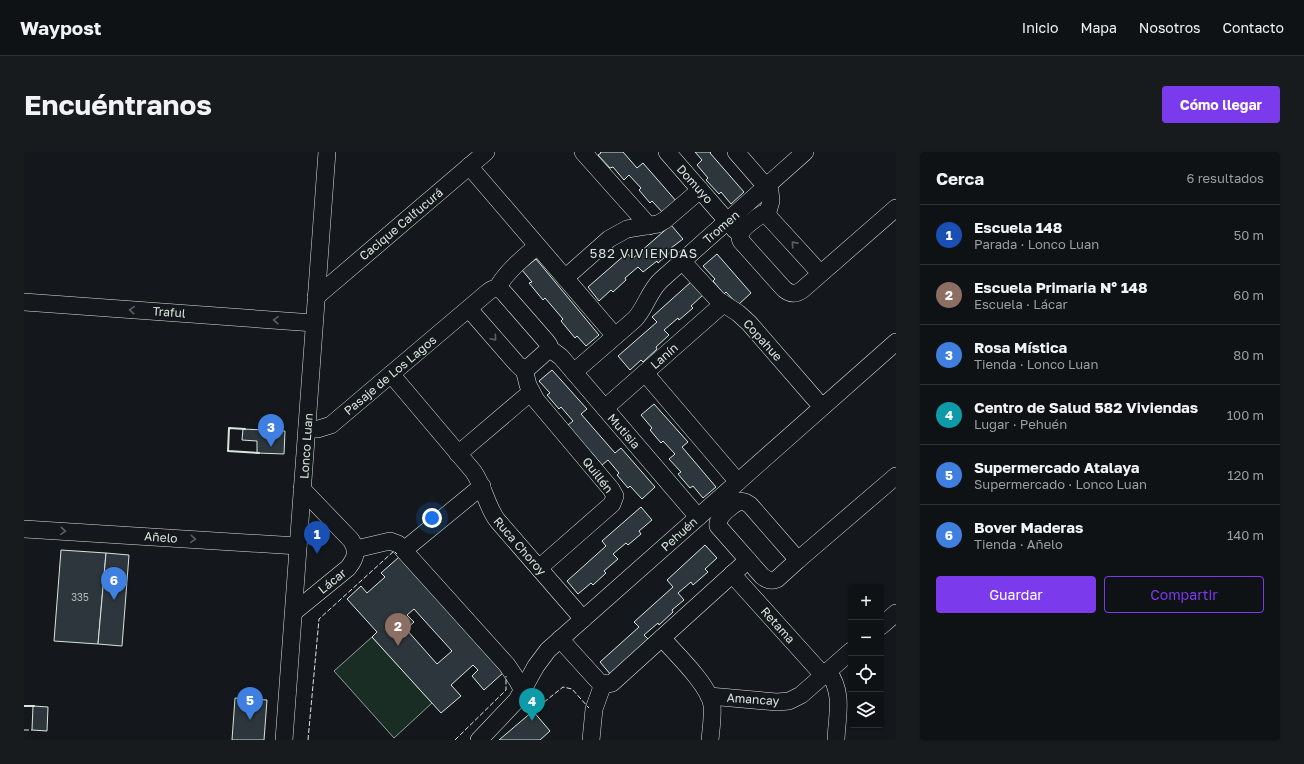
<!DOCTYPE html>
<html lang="es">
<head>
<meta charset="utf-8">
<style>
	body { margin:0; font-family:"Golos Text",sans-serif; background:#181b1e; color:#f1f3f6 }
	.controls { position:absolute; right:12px; bottom:12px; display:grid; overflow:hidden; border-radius:4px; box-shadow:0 1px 3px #0004 }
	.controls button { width:36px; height:36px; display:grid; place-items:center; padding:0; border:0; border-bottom:1px solid #2f3234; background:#0f1215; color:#f1f3f6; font:20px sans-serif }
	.you { position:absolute; left:408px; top:366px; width:14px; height:14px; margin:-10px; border:3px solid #fff; border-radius:50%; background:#1a73e8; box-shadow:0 0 0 6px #1a73e833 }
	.badge { display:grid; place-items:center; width:26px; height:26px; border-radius:50%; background:#7c3aed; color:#fff; font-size:13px; font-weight:700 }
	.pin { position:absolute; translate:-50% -33px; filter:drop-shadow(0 1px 2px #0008) }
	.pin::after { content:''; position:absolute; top:21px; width:14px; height:12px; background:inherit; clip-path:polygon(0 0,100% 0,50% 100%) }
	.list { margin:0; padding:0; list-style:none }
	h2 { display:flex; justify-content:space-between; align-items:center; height:52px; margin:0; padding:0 16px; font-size:17px }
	h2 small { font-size:13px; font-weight:400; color:#9b9ea0 }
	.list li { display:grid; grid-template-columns:26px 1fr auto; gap:12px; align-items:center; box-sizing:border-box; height:60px; padding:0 16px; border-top:1px solid #2f3234 }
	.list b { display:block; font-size:15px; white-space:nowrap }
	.list p { margin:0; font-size:13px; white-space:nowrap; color:#9b9ea0 }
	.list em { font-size:13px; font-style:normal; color:#9b9ea0 }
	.actions { display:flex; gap:8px; padding:12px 16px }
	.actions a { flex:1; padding:9px 0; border:1px solid #7c3aed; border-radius:4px; text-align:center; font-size:14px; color:#7c3aed }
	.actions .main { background:#7c3aed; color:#fff }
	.icon { flex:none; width:22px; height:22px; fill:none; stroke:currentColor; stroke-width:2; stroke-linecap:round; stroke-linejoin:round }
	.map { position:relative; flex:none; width:872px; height:588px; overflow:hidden; border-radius:4px }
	header { display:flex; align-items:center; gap:24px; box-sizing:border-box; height:56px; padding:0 20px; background:#0f1215; border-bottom:1px solid #2f3234 }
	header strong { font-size:19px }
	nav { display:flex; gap:22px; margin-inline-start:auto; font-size:14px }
	.intro { display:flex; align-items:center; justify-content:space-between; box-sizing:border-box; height:96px; padding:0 24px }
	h1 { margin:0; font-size:28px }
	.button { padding:10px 18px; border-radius:4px; background:#7c3aed; color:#fff; font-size:14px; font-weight:700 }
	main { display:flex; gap:24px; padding:0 24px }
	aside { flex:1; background:#0f1215; border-radius:4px; box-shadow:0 1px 3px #0004 }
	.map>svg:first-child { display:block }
</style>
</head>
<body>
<header>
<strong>Waypost</strong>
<nav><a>Inicio</a><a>Mapa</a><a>Nosotros</a><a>Contacto</a></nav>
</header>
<div class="intro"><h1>Encuéntranos</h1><a class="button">Cómo llegar</a></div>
<main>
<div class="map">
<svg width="872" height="588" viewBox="0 0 872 588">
	<rect width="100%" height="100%" fill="#14181c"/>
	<path fill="#1a2d24" stroke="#939e99" d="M348 485 408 551 370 586 310 519Z"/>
	<g fill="#2c363c" stroke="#d8e6dc" fill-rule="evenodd">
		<path d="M576 0H599L613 16 619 11 653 50 640 62 628 49 626 51 615 38 617 36 605 23 600 28 589 15 586 16 574 3 577 1Z"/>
		<path d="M671 0H687L686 1 720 40 707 52 697 40 695 42 682 28 684 26 673 13 678 8Z"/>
		<path d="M647 73 659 87 647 96 649 98 634 111 633 109 619 120 614 115 601 126 602 128 589 140 587 138 575 149 564 135 603 101 608 107Z"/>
		<path d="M693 102 727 141 714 153 702 140 700 142 689 129 691 127 679 114Z"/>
		<path d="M512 107 575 183 562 194 553 184 551 186 537 169 539 167 521 146 519 148 505 131 508 130 498 118Z"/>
		<path d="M667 130 679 143 667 154 669 156 655 168 654 166 640 178 645 183 632 195 633 197 619 210 617 208 606 218 594 204 633 170 628 165Z"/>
		<path d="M528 218 563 257 557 262 591 301 597 296 631 335 618 347 606 334 604 336 593 323 595 321 584 308 578 313 567 300 564 301 544 273 549 269 537 255 535 257 523 243 526 241 515 229Z"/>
		<path d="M630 252 664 290 658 295 692 335 679 346 669 334 666 336 654 322 657 320 645 307 651 302 639 289 637 291 626 278 628 276 617 263Z"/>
		<path d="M219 277 261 279 260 302 233 301V289L218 288Z"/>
		<path d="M617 355 628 368 615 379 617 382 604 393 602 391 589 402 594 407 580 419 582 421 569 433 567 431 554 442 543 429 582 394 578 389Z"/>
		<path d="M681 393 693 406 681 417 684 420 669 433 667 430 654 441 660 448 648 458 649 460 635 473 634 471 620 483 625 488 587 523 576 510 615 475 610 470 649 435 643 428Z"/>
		<path d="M37 398 82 401 74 492 30 489Z"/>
		<path d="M82 401 105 403 98 494 74 492Z"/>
		<path d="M375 405 479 521 460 538 448 524 454 518 449 513 427 533 437 544 417 561 348 485 353 480 323 447 337 434 343 441 361 425 357 421ZM390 457 428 499 413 512 382 477 390 470 383 463Z"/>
		<path d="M211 546 243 548 240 588H208Z"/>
		<path d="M9 554 24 555 23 579 8 578Z"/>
		<path d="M509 559 526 579 516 588H475Z"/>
	</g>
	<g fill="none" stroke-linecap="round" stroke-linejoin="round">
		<g stroke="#d8e6dc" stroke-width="18">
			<g id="minor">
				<path d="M559 0 625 74"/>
				<path d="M643 0 711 78"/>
				<path d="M712 0 746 39 747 49 743 63"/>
				<path d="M445 14 591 184"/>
				<path d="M658 109 694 148 714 161 725 171 798 255"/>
				<path d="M796 121 743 63 738 62 735 64C728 70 712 78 717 89L760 137C766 142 771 143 778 138L872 56"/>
				<path d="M541 126 585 87 603 77 634 72 641 68 676 38"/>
				<path d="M473 136C483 119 498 107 513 94"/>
				<path d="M292 145 462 0"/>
				<path d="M0 150 290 171"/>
				<path d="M525 196 537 205 674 365"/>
				<path d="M500 217 504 233 512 248 587 337 591 344 588 352 515 416"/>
				<path d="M550 220 611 167C622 155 625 139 637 128L781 0"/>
				<path d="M621 221 714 330"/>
				<path d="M367 222 449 319C460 334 462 353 473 368L559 467"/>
				<path d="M581 256 699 152"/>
				<path d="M283 277H294L307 273 464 140C470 135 476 136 481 142L522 189 525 193 524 198 505 215 497 216 493 212 445 157"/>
				<path d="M434 302 507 240"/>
				<path d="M716 349 721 350 726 353 774 408 753 427C747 430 743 428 738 424L694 374C692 365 708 353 716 349Z"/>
				<path d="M0 377 274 394"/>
				<path d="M332 397 366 389 374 392 483 513 493 528 499 539"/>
				<path d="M380 398 458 334"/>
				<path d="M774 408 872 324"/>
				<path d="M708 422 799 523"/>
				<path d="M270 460 324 416C332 406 334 399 327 388L278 337"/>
				<path d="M857 474 872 461"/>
				<path d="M638 486C652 502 685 533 688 553 689 565 687 577 686 588"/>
				<path d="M536 487 575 530 584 532 588 531 724 408"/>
				<path d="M804 519C820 542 813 562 812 588"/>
				<path d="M685 544 753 550 765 549 777 543 827 499"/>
				<path d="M260 588 303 0"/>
				<path d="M455 588 493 548 512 514 524 498 872 190"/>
				<path d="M567 588 570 557 579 532"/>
			</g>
		</g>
		<use href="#minor" stroke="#14181c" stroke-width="17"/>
		<g stroke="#d8e6dc" stroke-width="1" stroke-dasharray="5 2" stroke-linecap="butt">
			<path d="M509 559 539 535 548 537 565 556"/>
			<path d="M0 578H8"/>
			<path d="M284 588 295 467 370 399 373 402"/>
			<path d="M431 588 482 538V524"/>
		</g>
		<g stroke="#d8e6dc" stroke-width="2">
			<path d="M221 277 205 276 204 299 235 301"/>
			<path d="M0 554H10"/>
		</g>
	</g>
	<defs><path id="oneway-chevron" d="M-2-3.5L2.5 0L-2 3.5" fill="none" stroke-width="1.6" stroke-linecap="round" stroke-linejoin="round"/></defs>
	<g stroke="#59605f">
		<use href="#oneway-chevron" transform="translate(770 92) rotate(-132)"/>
		<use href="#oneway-chevron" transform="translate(108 158) rotate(-176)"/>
		<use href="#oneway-chevron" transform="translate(252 168) rotate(-176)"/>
		<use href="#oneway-chevron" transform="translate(470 186) rotate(49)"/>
		<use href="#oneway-chevron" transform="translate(39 379) rotate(4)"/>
		<use href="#oneway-chevron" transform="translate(169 387) rotate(4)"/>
	</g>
	<g text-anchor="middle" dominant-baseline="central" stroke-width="3" stroke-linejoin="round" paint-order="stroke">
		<g font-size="10" fill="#adbab4">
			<text x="56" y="445">335</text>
		</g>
		<g font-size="12" fill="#d8e6dc" stroke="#14181c">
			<text transform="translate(671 32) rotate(48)">Domuyo</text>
			<text transform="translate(377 72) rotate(-40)">Cacique Calfucurá</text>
			<text transform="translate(697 75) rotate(-41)">Tromen</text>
			<text transform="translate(145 160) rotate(4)">Traful</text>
			<text transform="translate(739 188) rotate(48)">Copahue</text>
			<text transform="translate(640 204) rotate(-41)">Lanín</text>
			<text transform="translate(366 223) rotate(-40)">Pasaje de Los Lagos</text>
			<text transform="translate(600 279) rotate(49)">Mutisia</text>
			<text transform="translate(282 294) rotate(-86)">Lonco Luan</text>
			<text transform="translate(574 323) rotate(52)">Quillén</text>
			<text transform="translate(655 382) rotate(-42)">Pehuén</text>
			<text transform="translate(137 385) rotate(4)">Añelo</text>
			<text transform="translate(496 394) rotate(49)">Ruca Choroy</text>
			<text transform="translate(308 429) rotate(-39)">Lácar</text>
			<text transform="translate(754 473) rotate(48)">Retama</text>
			<text transform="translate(729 547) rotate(4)">Amancay</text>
		</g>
		<g font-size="13" letter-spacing="1" fill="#d8e6dc" stroke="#14181c">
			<text x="620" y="101">582 VIVIENDAS</text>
		</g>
	</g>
</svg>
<div class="controls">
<button>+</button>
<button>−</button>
<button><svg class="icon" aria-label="locate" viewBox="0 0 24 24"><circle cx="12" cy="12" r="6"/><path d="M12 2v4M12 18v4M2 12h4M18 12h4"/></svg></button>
<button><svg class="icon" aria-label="layers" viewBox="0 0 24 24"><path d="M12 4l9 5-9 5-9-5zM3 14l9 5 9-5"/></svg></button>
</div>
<div class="you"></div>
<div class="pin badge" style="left:293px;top:402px;background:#1a4fb4">1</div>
<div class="pin badge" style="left:374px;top:494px;background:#8d6e63">2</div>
<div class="pin badge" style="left:247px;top:295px;background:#3f7fe0">3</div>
<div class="pin badge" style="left:508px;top:569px;background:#0f9aa8">4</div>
<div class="pin badge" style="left:226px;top:568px;background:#3f7fe0">5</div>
<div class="pin badge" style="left:90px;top:448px;background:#3f7fe0">6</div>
</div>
<aside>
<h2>Cerca<small>6 resultados</small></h2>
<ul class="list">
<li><span class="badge" style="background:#1a4fb4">1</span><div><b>Escuela 148</b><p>Parada · Lonco Luan</p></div><em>50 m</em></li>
<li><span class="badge" style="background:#8d6e63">2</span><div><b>Escuela Primaria N° 148</b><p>Escuela · Lácar</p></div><em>60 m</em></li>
<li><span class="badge" style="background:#3f7fe0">3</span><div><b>Rosa Mística</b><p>Tienda · Lonco Luan</p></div><em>80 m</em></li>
<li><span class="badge" style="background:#0f9aa8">4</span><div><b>Centro de Salud 582 Viviendas</b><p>Lugar · Pehuén</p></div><em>100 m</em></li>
<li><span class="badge" style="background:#3f7fe0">5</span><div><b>Supermercado Atalaya</b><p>Supermercado · Lonco Luan</p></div><em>120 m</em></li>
<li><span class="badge" style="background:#3f7fe0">6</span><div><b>Bover Maderas</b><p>Tienda · Añelo</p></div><em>140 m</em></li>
</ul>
<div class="actions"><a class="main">Guardar</a><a>Compartir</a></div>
</aside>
</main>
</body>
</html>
